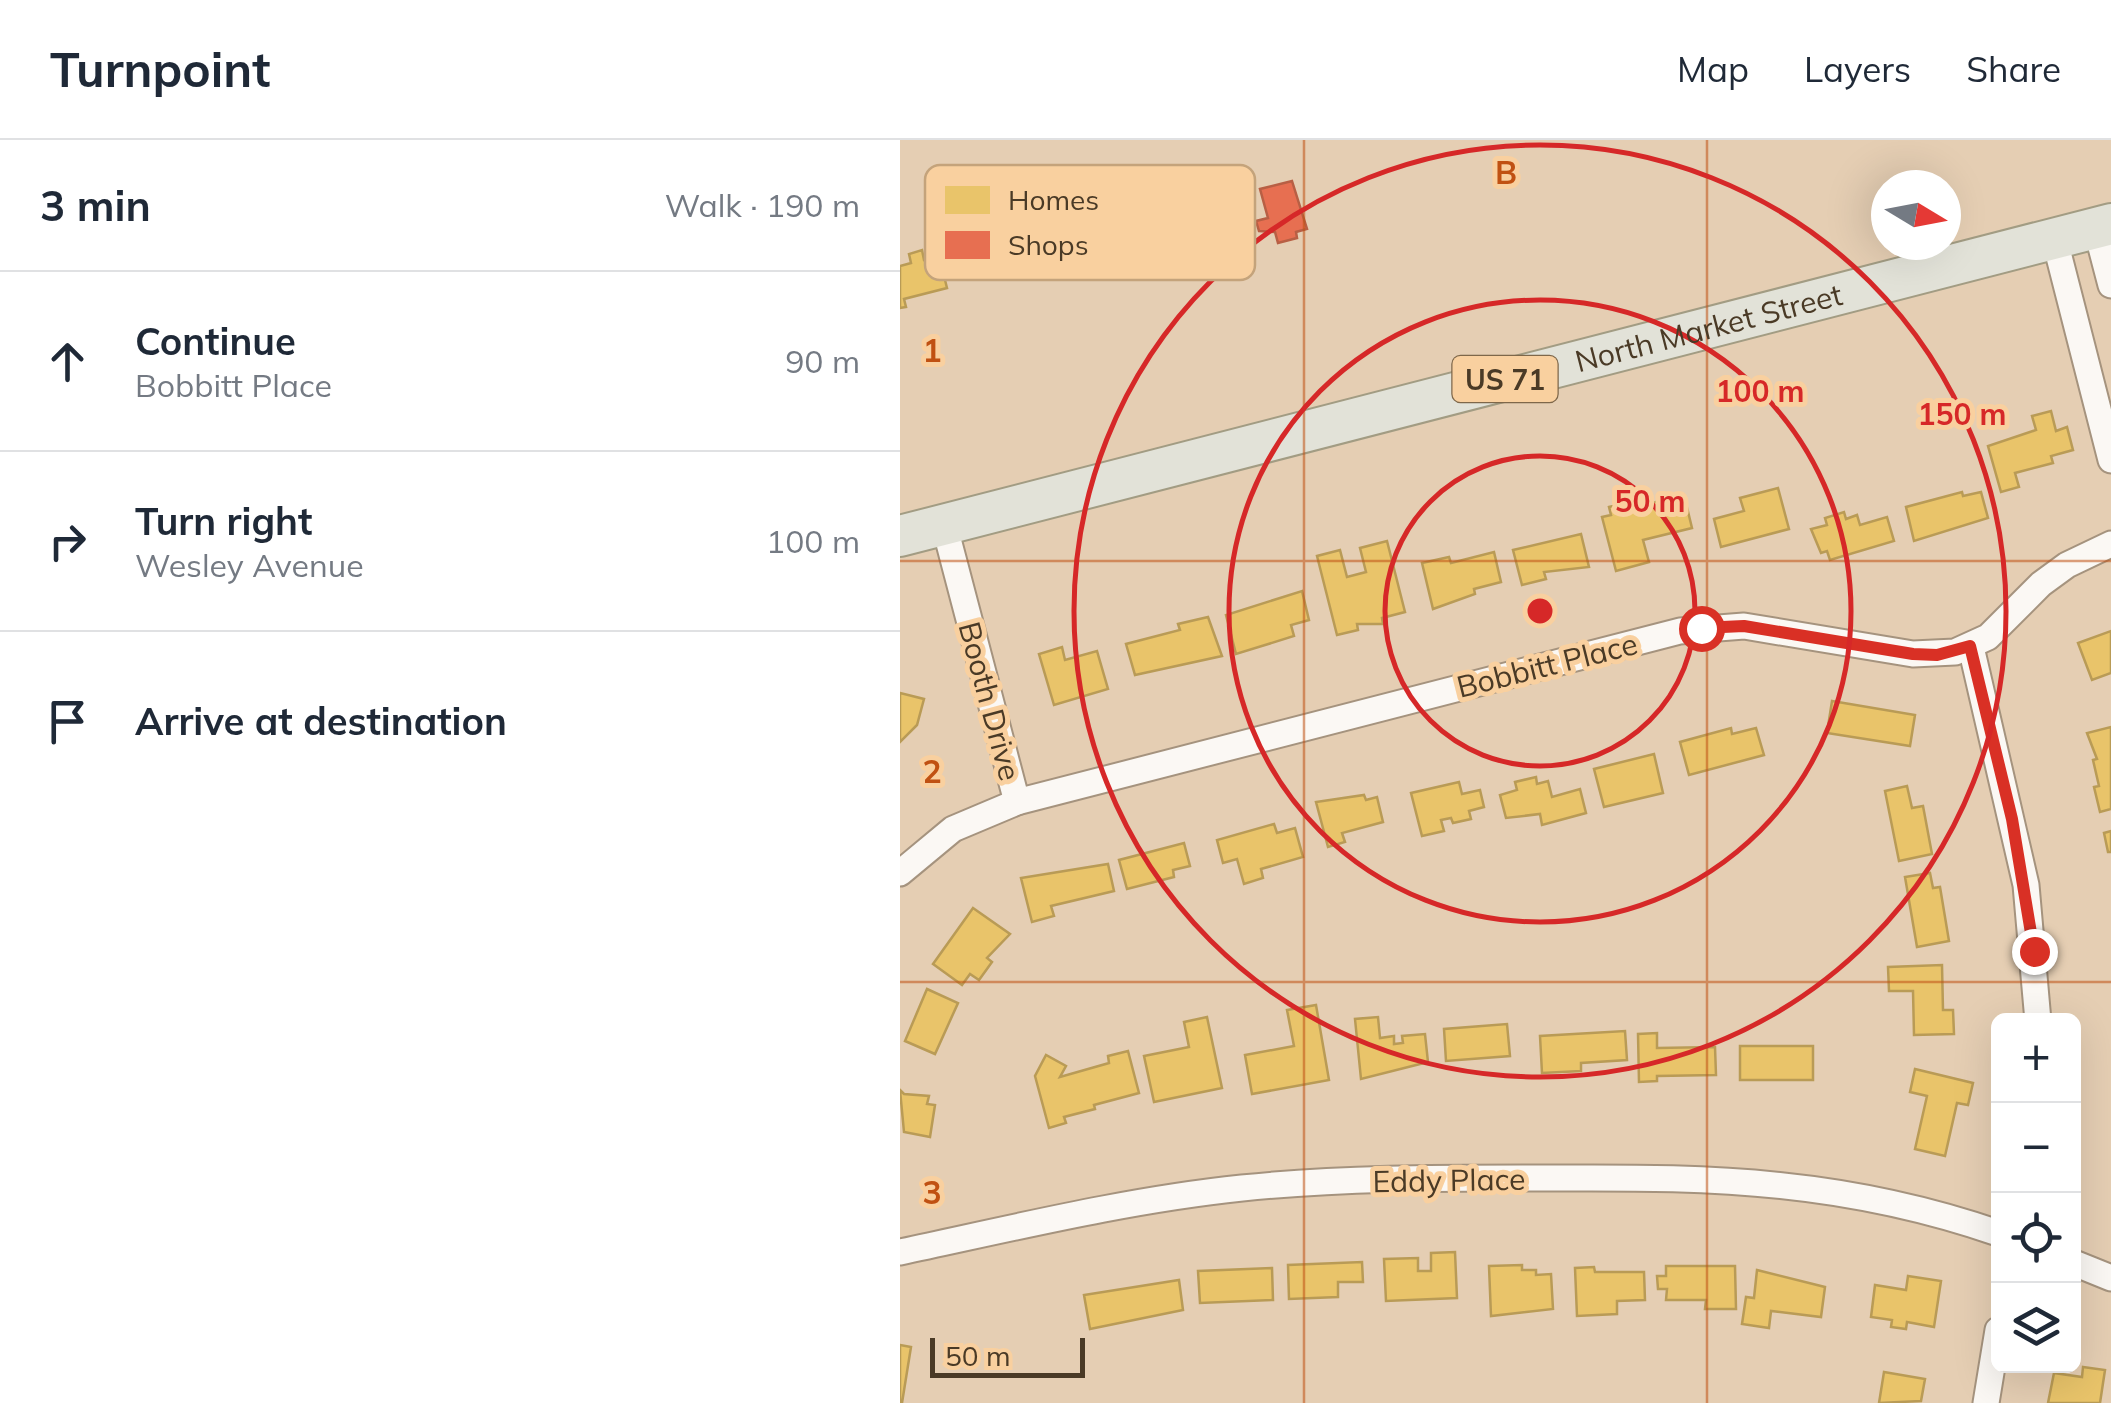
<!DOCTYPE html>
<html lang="en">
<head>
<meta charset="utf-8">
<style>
	body { margin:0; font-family:Mulish,sans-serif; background:#f2f2f3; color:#1f2937 }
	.controls { position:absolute; right:30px; bottom:30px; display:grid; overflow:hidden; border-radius:15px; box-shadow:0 10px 40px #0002 }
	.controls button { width:90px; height:90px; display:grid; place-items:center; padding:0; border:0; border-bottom:2px solid #e0e1e3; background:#fff; color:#1f2937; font:50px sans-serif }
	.compass { position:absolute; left:971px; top:30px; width:90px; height:90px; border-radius:50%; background:#fff; box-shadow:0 10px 40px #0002; rotate:100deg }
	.scale { position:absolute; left:30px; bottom:25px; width:155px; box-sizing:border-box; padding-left:10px; border:5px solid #4a3a26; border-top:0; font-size:28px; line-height:35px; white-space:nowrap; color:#4a3a26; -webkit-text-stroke:8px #f9d09f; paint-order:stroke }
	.stop { position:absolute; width:30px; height:30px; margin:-22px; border:8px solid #d93025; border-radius:50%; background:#fff }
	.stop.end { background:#d93025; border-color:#fff; box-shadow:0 2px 10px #0008 }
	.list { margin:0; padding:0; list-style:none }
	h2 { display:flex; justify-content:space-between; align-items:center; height:130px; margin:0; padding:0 40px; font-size:42px }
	h2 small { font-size:32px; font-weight:400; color:#747a83 }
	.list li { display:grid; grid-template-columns:65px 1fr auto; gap:30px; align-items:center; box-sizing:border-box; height:180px; padding:0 40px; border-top:2px solid #e0e1e3 }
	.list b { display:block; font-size:38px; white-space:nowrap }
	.list p { margin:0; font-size:32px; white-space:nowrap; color:#747a83 }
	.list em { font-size:32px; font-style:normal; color:#747a83 }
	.icon { flex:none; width:55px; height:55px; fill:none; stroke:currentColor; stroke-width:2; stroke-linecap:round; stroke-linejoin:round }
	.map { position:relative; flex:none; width:1211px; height:1263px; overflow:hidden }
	header { display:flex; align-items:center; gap:60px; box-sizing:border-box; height:140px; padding:0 50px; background:#fff; border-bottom:2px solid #e0e1e3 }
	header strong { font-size:48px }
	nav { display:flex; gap:55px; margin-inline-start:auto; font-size:35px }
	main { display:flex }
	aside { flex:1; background:#fff }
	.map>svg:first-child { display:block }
</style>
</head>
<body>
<header>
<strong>Turnpoint</strong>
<nav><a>Map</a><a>Layers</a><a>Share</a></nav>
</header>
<main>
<aside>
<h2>3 min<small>Walk · 190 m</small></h2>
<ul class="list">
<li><svg class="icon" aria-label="ahead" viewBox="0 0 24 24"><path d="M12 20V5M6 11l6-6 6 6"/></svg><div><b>Continue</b><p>Bobbitt Place</p></div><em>90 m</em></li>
<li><svg class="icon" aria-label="right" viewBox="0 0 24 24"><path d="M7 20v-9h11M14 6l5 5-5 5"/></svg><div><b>Turn right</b><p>Wesley Avenue</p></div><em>100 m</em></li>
<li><svg class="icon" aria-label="arrive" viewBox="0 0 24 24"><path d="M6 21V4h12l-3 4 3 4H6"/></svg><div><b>Arrive at destination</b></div></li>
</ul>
</aside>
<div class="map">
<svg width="1211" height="1263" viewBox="0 0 1211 1263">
	<rect width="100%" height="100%" fill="#e5ceb3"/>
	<g fill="#e9c46a" stroke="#b99b56" stroke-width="2.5">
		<path d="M22 110 24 120 39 116 47 148 4 159 6 167 0 168V126L11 123 9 114Z"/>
		<path d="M1151 271 1156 291 1167 287 1173 310 1151 316 1153 323 1115 333 1119 347 1101 352 1088 306 1136 290 1132 276Z"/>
		<path d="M878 348 889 389 821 407 814 379 844 371 840 358Z"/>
		<path d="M1062 352 1063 356 1081 352 1088 378 1014 401 1006 367Z"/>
		<path d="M784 355 792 388 743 400 749 422 716 431 702 377 711 375 709 367 735 361 736 367Z"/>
		<path d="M944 372 946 379 957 375 960 385 987 377 994 401 930 420 927 411 921 413 911 389 927 385 925 378Z"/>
		<path d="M681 394 689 427 644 432 646 439 622 445 613 410Z"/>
		<path d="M487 401 505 472 482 478 483 484H457L458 490 437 495 417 416 440 410 447 437 466 432 460 408Z"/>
		<path d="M594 412 601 442 574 449 575 454 533 469 522 423 549 417 551 423Z"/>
		<path d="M402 451 409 480 391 485 394 496 336 514 326 475Z"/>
		<path d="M308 477 322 516 235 535 226 504 280 490 278 484Z"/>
		<path d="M1211 491V533L1192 540 1178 503Z"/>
		<path d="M162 507 165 520 197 511 208 549 154 565 139 514Z"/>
		<path d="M0 553 24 559 17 585 0 602Z"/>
		<path d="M932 561 1015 575 1010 606 927 593Z"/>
		<path d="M1211 587V669L1200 672 1194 647 1199 646 1193 620 1197 619 1187 593Z"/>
		<path d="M831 588 832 594 856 588 864 615 789 635 780 602Z"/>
		<path d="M754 614 763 653 704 667 694 629Z"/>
		<path d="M636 637 637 644 648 641 652 657 680 649 686 673 642 685 640 674 606 678 600 655 617 650 615 642Z"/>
		<path d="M559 642 562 654 580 650 584 667 569 671 571 679 553 683 551 678 541 680 544 691 522 696 511 653Z"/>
		<path d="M1007 646 1012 668 1023 666 1032 714 999 721 985 651Z"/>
		<path d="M464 655 466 660 477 657 483 682 442 693 445 702 428 707 416 662Z"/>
		<path d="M374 684 377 693 395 688 403 717 361 729 363 738 344 744 337 719 323 723 317 700Z"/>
		<path d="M1211 691V712H1208L1204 693Z"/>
		<path d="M284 703 290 726 273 730 274 737 227 749 219 720Z"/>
		<path d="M208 724 214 751 151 766 154 776 132 782 121 738Z"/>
		<path d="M1030 733 1033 748 1040 747 1049 801 1017 807 1005 737Z"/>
		<path d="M73 768 110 794 87 818 92 822 79 840 70 834 62 845 33 824Z"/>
		<path d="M1042 825 1043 870H1053L1054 894 1014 895 1013 851H989L988 827Z"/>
		<path d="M27 849 58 863 35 914 5 901Z"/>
		<path d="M416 865 429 940 352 954 345 915 394 906 387 870Z"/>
		<path d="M307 877 322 948 254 962 244 916 289 907 284 882Z"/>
		<path d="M478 877 480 898 494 896V904L503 903 502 896 525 894 528 922 461 939 455 879Z"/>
		<path d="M607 884 610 916 546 921 544 889Z"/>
		<path d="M725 891 727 920 681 923V931L642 933 640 896Z"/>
		<path d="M757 893V908L815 907 816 935 757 936V941L739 942 738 894Z"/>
		<rect x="840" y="906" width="73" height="34"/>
		<path d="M228 911 239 953 194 965 195 969 164 977 166 983 149 988 135 936 146 915 166 926 160 937 209 923 208 916Z"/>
		<path d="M1015 929 1073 943 1068 965 1057 963 1045 1016 1015 1009 1027 956 1010 952Z"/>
		<path d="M0 950 4 954 29 956 27 964 35 965 30 997 4 992Z"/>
		<path d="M555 1112 557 1158 486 1161 484 1119 518 1118V1131H531V1113Z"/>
		<path d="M462 1122 463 1142H438V1157L389 1159 388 1125Z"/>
		<path d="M622 1125V1130H636V1135L651 1134 653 1169 591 1176 589 1126Z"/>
		<path d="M766 1126H835L836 1169H805L806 1160H766L767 1149H758L757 1136H766Z"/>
		<path d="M694 1127 695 1132H744L745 1160 717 1161V1174L677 1176 675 1128Z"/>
		<path d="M372 1128 373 1160 300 1163 298 1131Z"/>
		<path d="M857 1130 925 1147 921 1177 871 1171 869 1188 842 1184 846 1157 854 1158Z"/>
		<path d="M1008 1136 1041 1141 1034 1187 1007 1182 1006 1189 991 1187 992 1180 971 1177 975 1145 1006 1150Z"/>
		<path d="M279 1140 283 1170 190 1189 184 1155Z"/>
		<path d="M0 1205 11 1207 2 1263H0Z"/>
		<path d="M1183 1227 1205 1230 1200 1263H1148L1154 1233 1182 1237Z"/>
		<path d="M984 1232 1025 1239 1021 1261 979 1263Z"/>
	</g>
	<path fill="#e76f51" stroke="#b85f44" stroke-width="2.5" d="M392 41 407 89 396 92 397 98 378 103 375 92 359 91 356 81 368 78 360 49Z"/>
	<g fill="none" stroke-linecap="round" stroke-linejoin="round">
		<g stroke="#a5937e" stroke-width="29">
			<g id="street">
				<path d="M1196 88 1211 145"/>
				<path d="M1154 97 1211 320"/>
				<path d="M44 384 117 662"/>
				<path d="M1071 507 1126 745 1138 881"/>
				<path d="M0 733 53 689 117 662 780 491 844 486 1013 514 1055 512 1088 497 1141 444 1167 425 1211 404"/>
				<path d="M0 1112C113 1088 227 1060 342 1048 447 1037 554 1038 659 1038 817 1037 947 1041 1098 1093"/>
				<path d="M1174 1123 1211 1138"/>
				<path d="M1086 1263 1098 1190"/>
			</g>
		</g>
		<g stroke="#a29c83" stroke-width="44">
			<g id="primary">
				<path id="s1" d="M0 396 1211 84"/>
			</g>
		</g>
		<use href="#street" stroke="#fbf8f4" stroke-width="25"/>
		<use href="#primary" stroke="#e2e2d8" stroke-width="40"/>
	</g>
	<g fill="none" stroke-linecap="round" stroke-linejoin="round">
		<path stroke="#d93025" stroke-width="12" d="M801 488 844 486 1013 514 1037 515 1070 506 1112 679 1134 811"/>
	</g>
	<path fill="none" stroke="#c05112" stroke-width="2.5" stroke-opacity="0.55" d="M404 0V1263M807 0V1263M0 421H1211M0 842H1211"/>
	<g fill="none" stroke="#d62828" stroke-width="5">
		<circle cx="640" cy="471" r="155"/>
		<circle cx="640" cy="471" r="311"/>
		<circle cx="640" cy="471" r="466"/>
	</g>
	<g text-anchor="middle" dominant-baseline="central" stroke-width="10" stroke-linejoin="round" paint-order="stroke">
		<rect fill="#f9d09f" stroke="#7e674a" stroke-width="2.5" x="552.5" y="216" width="105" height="46" rx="8"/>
		<g font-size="28" font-weight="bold" fill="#4a3a26">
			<text x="605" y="239">US 71</text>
		</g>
		<g font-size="30" fill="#4a3a26" stroke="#f9d09f">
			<text stroke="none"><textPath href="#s1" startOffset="835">North Market Street</textPath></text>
			<text transform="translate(647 525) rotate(-14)">Bobbitt Place</text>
			<text transform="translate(90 561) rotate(75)">Booth Drive</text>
			<text transform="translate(549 1040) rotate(-1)">Eddy Place</text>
		</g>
	</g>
	<rect x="25" y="25" width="330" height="115" rx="15" fill="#f9d09f" stroke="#c4a37b" stroke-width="2.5"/>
	<rect x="45" y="46" width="45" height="28" fill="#e9c46a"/>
	<rect x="45" y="91" width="45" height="28" fill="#e76f51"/>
	<g font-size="28" fill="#4a3a26">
		<text x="108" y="70">Homes</text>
		<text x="108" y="115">Shops</text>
	</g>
	<g font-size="32" text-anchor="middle" font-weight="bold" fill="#c05112" stroke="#f9d09f" stroke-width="10" stroke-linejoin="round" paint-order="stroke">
		<text x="606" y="44">B</text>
		<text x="32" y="222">1</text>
		<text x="32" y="643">2</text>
		<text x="32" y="1064">3</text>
	</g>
	<circle cx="640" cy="471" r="15" fill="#d62828" stroke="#f9d09f" stroke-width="5"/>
	<g font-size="30" text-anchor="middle" font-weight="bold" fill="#d62828" stroke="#f9d09f" stroke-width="10" stroke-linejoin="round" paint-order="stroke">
		<text x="860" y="262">100 m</text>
		<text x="1062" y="285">150 m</text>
		<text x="750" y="372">50 m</text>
	</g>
</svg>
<div class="controls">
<button>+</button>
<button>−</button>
<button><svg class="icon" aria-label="locate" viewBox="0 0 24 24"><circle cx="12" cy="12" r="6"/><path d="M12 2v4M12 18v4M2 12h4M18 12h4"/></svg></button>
<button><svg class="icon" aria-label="layers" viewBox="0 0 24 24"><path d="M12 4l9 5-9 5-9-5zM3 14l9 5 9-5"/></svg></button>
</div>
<svg class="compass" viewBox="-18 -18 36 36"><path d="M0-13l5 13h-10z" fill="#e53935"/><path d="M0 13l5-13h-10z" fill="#747a83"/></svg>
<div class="scale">50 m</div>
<div class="stop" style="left:801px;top:488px"></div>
<div class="stop end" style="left:1134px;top:811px"></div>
</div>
</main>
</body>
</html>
